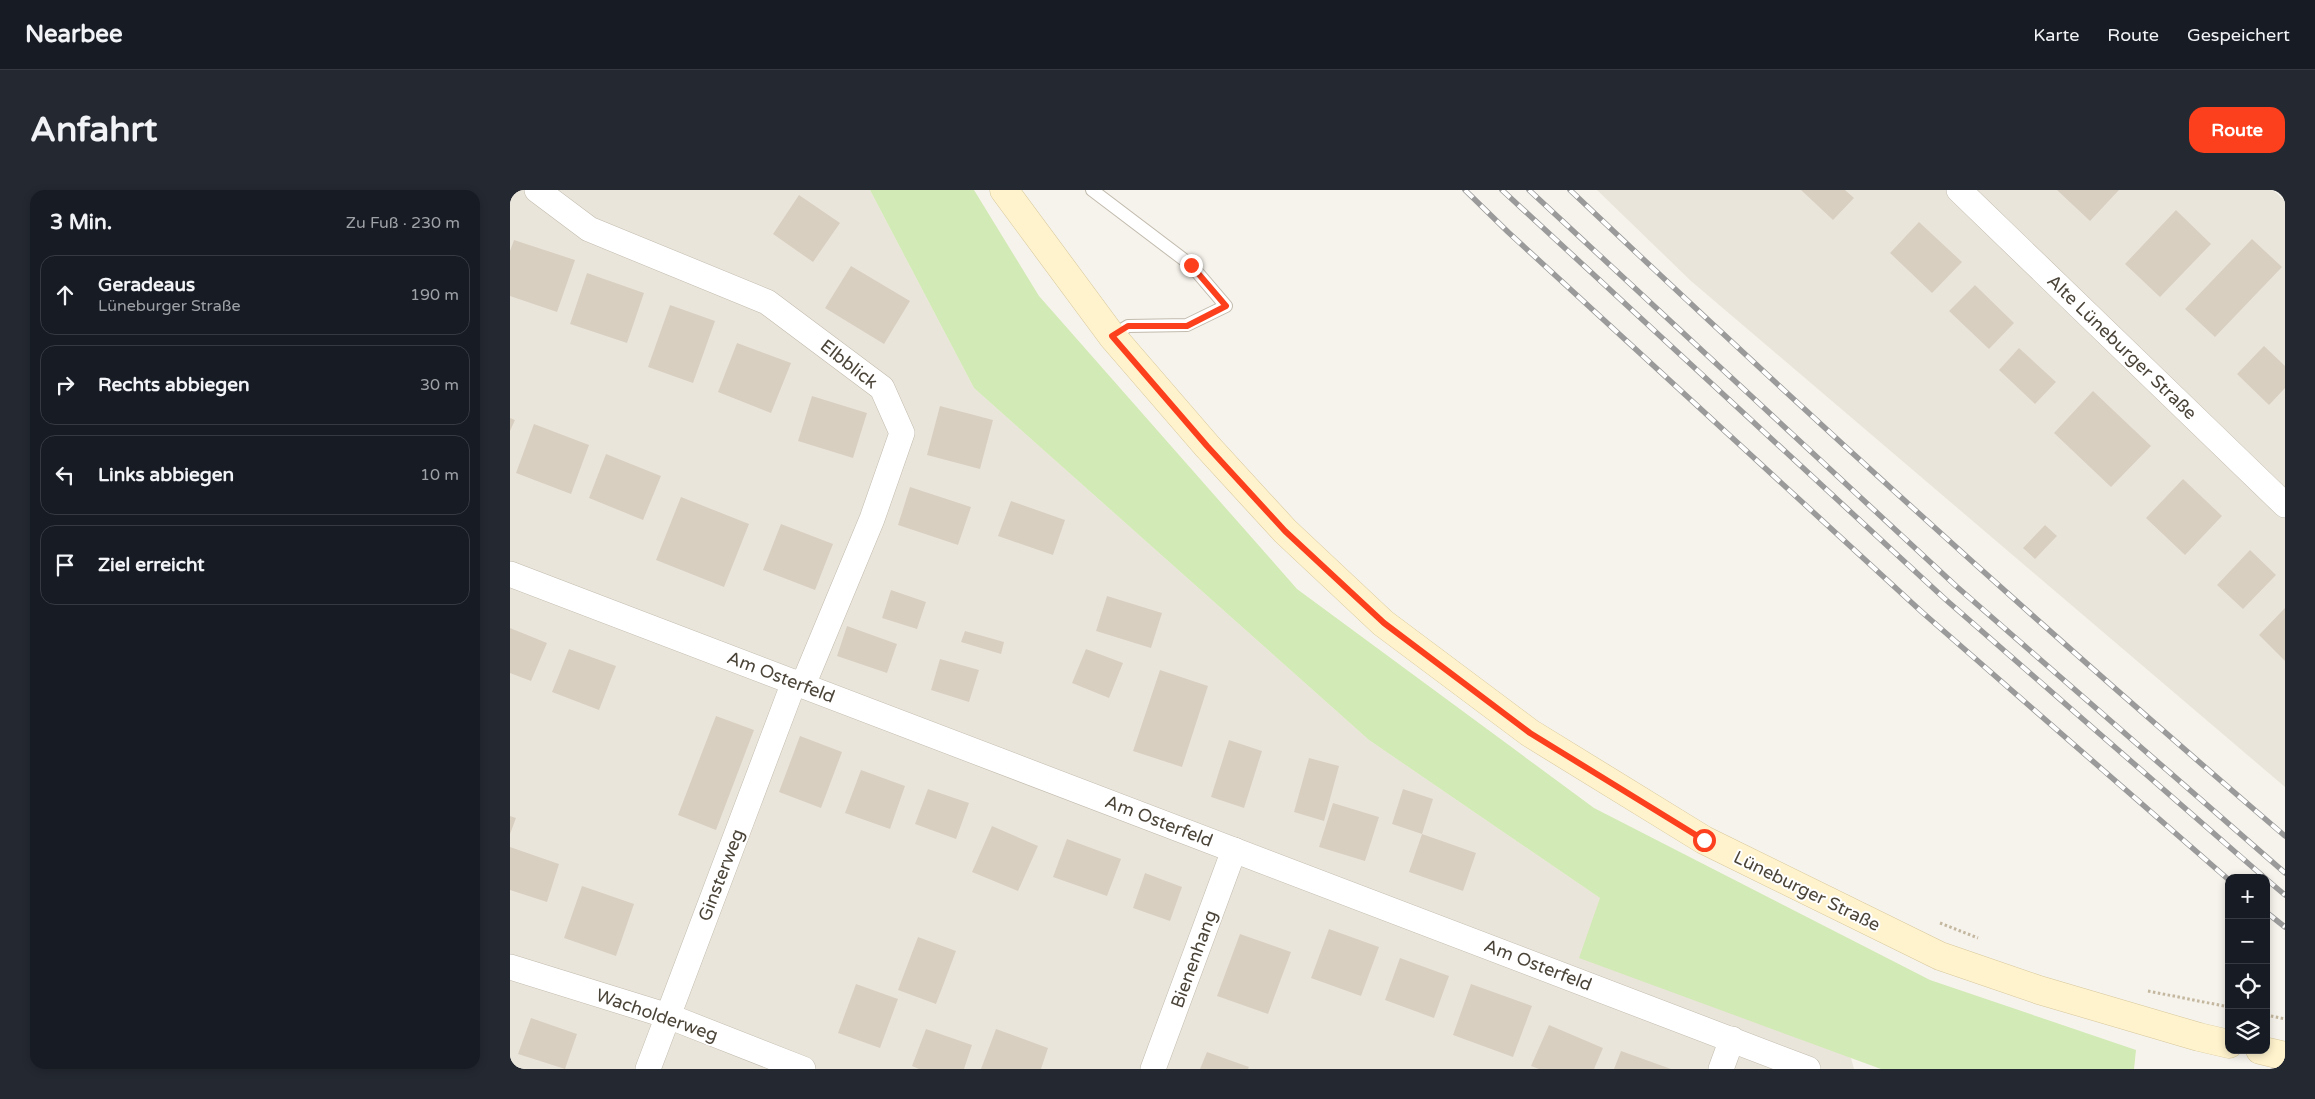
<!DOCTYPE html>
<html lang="de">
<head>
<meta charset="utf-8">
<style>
	body { margin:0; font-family:"Varela Round",sans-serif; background:#242831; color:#f1f3f6 }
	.controls { position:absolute; right:15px; bottom:15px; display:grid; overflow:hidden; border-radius:10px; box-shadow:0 2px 8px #0003 }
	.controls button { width:45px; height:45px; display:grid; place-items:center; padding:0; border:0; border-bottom:1px solid #363941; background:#171b24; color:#f1f3f6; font:25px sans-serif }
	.stop { position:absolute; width:15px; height:15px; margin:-11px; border:4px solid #fc3f1d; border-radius:50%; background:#fff }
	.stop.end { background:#fc3f1d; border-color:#fff; box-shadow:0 1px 5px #0008 }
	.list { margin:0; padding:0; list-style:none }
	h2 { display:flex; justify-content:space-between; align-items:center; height:65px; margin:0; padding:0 20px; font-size:21px }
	h2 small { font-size:16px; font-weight:400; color:#9ea1a6 }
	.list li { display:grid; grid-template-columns:32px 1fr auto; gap:15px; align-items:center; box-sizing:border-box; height:80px; margin:0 10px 10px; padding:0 10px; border:1px solid #363941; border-radius:15px }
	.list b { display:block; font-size:19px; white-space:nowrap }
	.list p { margin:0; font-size:16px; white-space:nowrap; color:#9ea1a6 }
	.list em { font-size:16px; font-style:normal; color:#9ea1a6 }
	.icon { flex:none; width:28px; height:28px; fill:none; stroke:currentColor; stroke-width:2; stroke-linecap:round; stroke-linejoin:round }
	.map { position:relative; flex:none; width:1775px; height:879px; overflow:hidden; border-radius:15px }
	header { display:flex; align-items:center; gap:30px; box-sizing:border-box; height:70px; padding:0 25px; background:#171b24; border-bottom:1px solid #363941 }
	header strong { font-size:24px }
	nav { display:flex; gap:28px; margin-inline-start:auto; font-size:18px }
	.intro { display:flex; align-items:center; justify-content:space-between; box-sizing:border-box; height:120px; padding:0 30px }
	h1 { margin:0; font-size:35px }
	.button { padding:12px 22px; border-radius:15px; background:#fc3f1d; color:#fff; font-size:18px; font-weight:700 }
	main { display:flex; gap:30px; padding:0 30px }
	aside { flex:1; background:#171b24; border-radius:15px; box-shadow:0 2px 8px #0003 }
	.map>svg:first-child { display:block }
</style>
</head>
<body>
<header>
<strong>Nearbee</strong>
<nav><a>Karte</a><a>Route</a><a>Gespeichert</a></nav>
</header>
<div class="intro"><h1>Anfahrt</h1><a class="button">Route</a></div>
<main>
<aside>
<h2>3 Min.<small>Zu Fuß · 230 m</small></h2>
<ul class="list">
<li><svg class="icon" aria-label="ahead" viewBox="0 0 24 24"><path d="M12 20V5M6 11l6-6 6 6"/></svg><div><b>Geradeaus</b><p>Lüneburger Straße</p></div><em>190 m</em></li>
<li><svg class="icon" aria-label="right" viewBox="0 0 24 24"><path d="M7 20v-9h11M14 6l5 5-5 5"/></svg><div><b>Rechts abbiegen</b></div><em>30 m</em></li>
<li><svg class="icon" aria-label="left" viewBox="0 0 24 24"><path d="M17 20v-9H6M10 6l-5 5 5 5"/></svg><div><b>Links abbiegen</b></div><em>10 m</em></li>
<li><svg class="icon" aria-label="arrive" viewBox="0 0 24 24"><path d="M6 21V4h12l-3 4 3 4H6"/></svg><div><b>Ziel erreicht</b></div></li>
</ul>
</aside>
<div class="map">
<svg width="1775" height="879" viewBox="0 0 1775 879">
	<rect width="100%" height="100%" fill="#f6f3ec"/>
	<g fill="#eae5da">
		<path d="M0 0H360L464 198 859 550 1090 708 1341 868 1344 879H0Z"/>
		<path d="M1087 0H1763L1775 11V597L1181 91Z"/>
	</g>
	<path fill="#d2eab5" d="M360 0H464L529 106 787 399 1084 618 1420 790 1626 860 1624 879H1371L1069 768 1090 708 859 550 464 198Z"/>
	<g fill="#d8cfc1">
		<path d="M1291 0H1335L1344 8 1323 30Z"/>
		<path d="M1547 0H1609L1580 31Z"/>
		<path d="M289 5 330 33 303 72 263 44Z"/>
		<path d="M1666 20 1701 54 1650 107 1615 74Z"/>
		<path d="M1409 32 1452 72 1422 103 1380 63Z"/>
		<path d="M1742 49 1772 77 1705 147 1675 119Z"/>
		<path d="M4 50 65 70 47 122 0 106V61Z"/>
		<path d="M341 76 400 111 374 154 315 118Z"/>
		<path d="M77 83 134 103 117 153 60 134Z"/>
		<path d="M1465 95 1504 133 1479 159 1439 121Z"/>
		<path d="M160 115 205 131 183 193 138 177Z"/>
		<path d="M227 153 281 173 261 223 208 202Z"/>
		<path d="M1754 156 1775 176V198L1759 215 1727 184Z"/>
		<path d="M1509 158 1546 192 1525 214 1489 180Z"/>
		<path d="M1583 201 1641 256 1601 297 1544 243Z"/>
		<path d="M302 206 357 223 343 268 288 251Z"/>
		<path d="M430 216 483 230 470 279 417 265Z"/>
		<path d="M0 228 5 230 0 241Z"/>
		<path d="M24 234 79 255 61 304 6 283Z"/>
		<path d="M96 264 151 286 133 330 79 308Z"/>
		<path d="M1673 289 1712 326 1675 365 1636 328Z"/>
		<path d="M400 297 461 317 448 355 388 335Z"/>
		<path d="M171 307 239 334 214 397 146 370Z"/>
		<path d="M501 311 555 330 543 365 488 346Z"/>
		<path d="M271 334 323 354 305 400 253 380Z"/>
		<path d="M1535 335 1547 346 1525 369 1513 358Z"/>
		<path d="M1740 360 1766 385 1733 419 1707 395Z"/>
		<path d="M381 400 416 412 407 439 372 428Z"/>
		<path d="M597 406 652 423 641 458 586 441Z"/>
		<path d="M1775 418V471L1749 445Z"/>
		<path d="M337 436 387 454 377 483 327 466Z"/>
		<path d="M0 438 37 453 21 491 0 483Z"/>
		<path d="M455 441 494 452 491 464 451 452Z"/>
		<path d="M59 459 106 476 89 520 42 502Z"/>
		<path d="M576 459 613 473 599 508 562 493Z"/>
		<path d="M430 469 469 480 459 512 421 500Z"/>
		<path d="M650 480 698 496 672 577 623 561Z"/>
		<path d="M206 526 244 540 206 640 168 625Z"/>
		<path d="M290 546 332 562 311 618 269 602Z"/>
		<path d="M719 550 752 561 734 618 701 607Z"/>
		<path d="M799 568 829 576 814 631 784 622Z"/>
		<path d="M351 580 395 596 380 639 335 623Z"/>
		<path d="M418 599 459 613 446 649 405 634Z"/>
		<path d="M893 599 923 609 912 644 882 634Z"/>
		<path d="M823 613 869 627 855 671 809 657Z"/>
		<path d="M0 626 6 628 0 644Z"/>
		<path d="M482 636 528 656 508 701 462 682Z"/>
		<path d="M912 644 966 663 953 701 899 682Z"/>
		<path d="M557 649 611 669 597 706 543 687Z"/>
		<path d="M0 657 49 674 37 712 0 700Z"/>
		<path d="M635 683 672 697 660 731 623 718Z"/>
		<path d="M72 696 124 714 106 766 54 748Z"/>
		<path d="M819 739 869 757 851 806 801 788Z"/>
		<path d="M730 744 781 762 758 824 707 806Z"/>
		<path d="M408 747 446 761 426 814 388 800Z"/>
		<path d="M890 768 939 786 924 828 875 810Z"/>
		<path d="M346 794 388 809 370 858 328 843Z"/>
		<path d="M961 794 1022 816 1003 867 943 845Z"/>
		<path d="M21 828 67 844 55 879 8 864Z"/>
		<path d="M1039 835 1093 858 1084 879H1029L1021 876Z"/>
		<path d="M416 839 462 855 454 879H409L402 876Z"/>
		<path d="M486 839 538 858 531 879H471Z"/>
		<path d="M1111 861 1161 879H1104Z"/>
		<path d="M697 862 739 877 738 879H690Z"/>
	</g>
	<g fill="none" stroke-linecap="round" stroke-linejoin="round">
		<g stroke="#c2bbae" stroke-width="14">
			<path id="lane" d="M582 0 681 75 716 116 677 135 618 136 602 146"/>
		</g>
		<g stroke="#c2bbae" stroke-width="26">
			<g id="street">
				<path d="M27 0 79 39 257 112 372 198 392 243 362 329 293 495"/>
				<path d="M1449 0 1775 315"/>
				<path d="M0 384 1298 879"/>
				<path d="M0 777 158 826 293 879"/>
				<path d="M138 879 284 492"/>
				<path d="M643 879 724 660"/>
				<path d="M1211 879 1222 849"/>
			</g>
		</g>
		<g stroke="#d6c79b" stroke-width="29">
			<g id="secondary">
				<path d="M494 0 602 146 697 256 775 341 873 433 1020 543 1194 650 1430 766 1529 800 1689 847 1719 854"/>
				<path d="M1750 860 1775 866"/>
			</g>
		</g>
		<g stroke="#c4b79f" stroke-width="3" stroke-dasharray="2.5 2.5" stroke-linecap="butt">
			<path d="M1430 733 1468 748"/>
			<path d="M1638 801 1719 817"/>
			<path d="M1756 825 1775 829"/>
		</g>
		<use href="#lane" stroke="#fff" stroke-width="12"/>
		<use href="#street" stroke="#fff" stroke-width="25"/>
		<use href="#secondary" stroke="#fff3cd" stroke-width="28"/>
		<g stroke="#9a9a9a" stroke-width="5.5">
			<g id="rail">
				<path d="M955 0 998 42 1413 423 1719 690"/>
				<path d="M992 0 1435 409 1755 688"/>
				<path d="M1019 0 1446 396 1775 683"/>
				<path d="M1060 0C1293 221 1531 437 1775 646"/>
				<path d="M1756 689 1775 705"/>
				<path d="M1756 722 1775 737"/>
			</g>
		</g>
		<use href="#rail" stroke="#fff" stroke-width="4" stroke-dasharray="11" stroke-linecap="butt"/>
	</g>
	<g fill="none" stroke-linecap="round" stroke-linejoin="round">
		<path stroke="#fc3f1d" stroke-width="6" d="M681 75 716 116 677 136H618L602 146 697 256 775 341 874 433 1020 543 1194 650"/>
	</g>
	<g text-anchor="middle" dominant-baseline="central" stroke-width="4" stroke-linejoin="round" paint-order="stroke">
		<g font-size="18" fill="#4b4439" stroke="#fff">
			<text transform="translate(1612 157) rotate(44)">Alte Lüneburger Straße</text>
			<text transform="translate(339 174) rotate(38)">Elbblick</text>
			<text transform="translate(271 487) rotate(21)">Am Osterfeld</text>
			<text transform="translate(649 631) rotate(21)">Am Osterfeld</text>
			<text transform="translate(211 685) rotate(-69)">Ginsterweg</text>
			<text transform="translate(1297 701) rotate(26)">Lüneburger Straße</text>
			<text transform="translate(684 769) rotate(-70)">Bienenhang</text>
			<text transform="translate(1028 775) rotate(21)">Am Osterfeld</text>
			<text transform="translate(147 825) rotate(19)">Wacholderweg</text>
		</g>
	</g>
</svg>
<div class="controls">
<button>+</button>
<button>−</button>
<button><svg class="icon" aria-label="locate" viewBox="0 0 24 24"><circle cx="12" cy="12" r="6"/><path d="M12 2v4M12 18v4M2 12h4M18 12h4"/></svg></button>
<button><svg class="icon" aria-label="layers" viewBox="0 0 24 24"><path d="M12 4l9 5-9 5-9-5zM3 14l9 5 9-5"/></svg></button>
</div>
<div class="stop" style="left:1194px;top:650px"></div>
<div class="stop end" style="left:681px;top:75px"></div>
</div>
</main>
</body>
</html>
